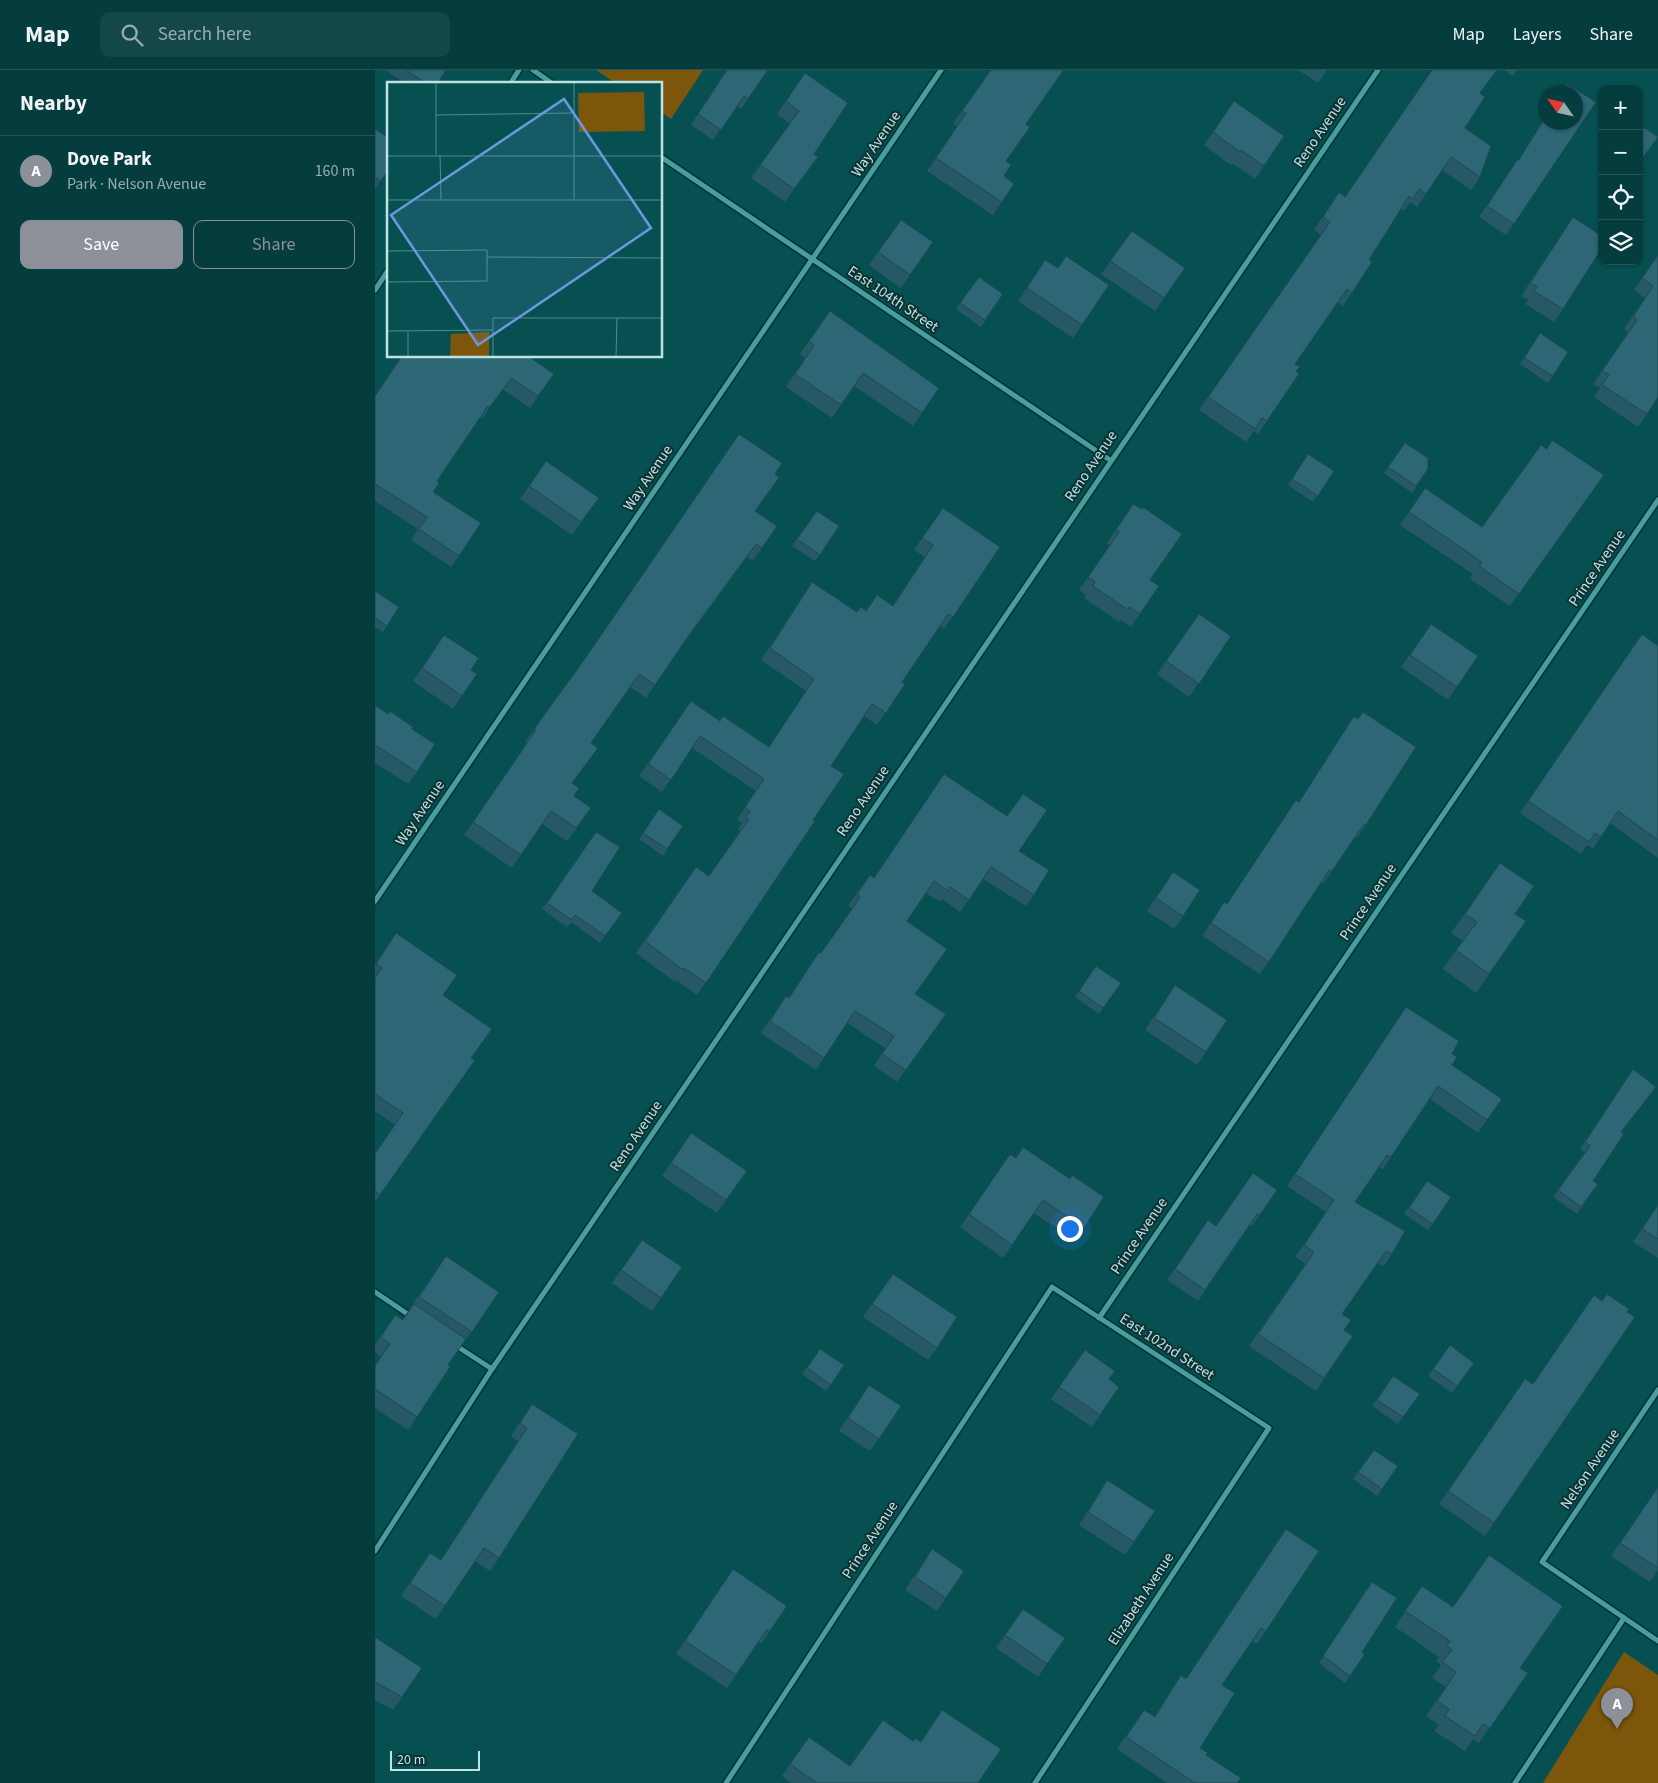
<!DOCTYPE html>
<html lang="en">
<head>
<meta charset="utf-8">
<style>
	body { margin:0; font-family:"Source Sans 3",sans-serif; background:#134749; color:#f1f3f6 }
	.controls { position:absolute; right:15px; top:15px; display:grid; overflow:hidden; border-radius:10px; box-shadow:0 1px 4px #0004 }
	.controls button { width:45px; height:45px; display:grid; place-items:center; padding:0; border:0; border-bottom:1px solid #265658; background:#053c3e; color:#f1f3f6; font:25px sans-serif }
	.compass { position:absolute; left:1163px; top:15px; width:45px; height:45px; border-radius:50%; background:#053c3e; box-shadow:0 1px 4px #0004; rotate:304deg }
	.scale { position:absolute; left:15px; bottom:12px; width:90px; box-sizing:border-box; padding-left:5px; border:2px solid #bde3e4; border-top:0; font-size:14px; line-height:18px; white-space:nowrap; color:#bde3e4; -webkit-text-stroke:4px #0e3233; paint-order:stroke }
	.you { position:absolute; left:694px; top:1158px; width:18px; height:18px; margin:-12px; border:4px solid #fff; border-radius:50%; background:#1a73e8; box-shadow:0 0 0 8px #1a73e833 }
	.badge { display:grid; place-items:center; width:32px; height:32px; border-radius:50%; background:#8c9099; color:#fff; font-size:16px; font-weight:700 }
	.pin { position:absolute; translate:-50% -41px; filter:drop-shadow(0 1px 2px #0008) }
	.pin::after { content:''; position:absolute; top:26px; width:18px; height:15px; background:inherit; clip-path:polygon(0 0,100% 0,50% 100%) }
	.list { margin:0; padding:0; list-style:none }
	h2 { display:flex; justify-content:space-between; align-items:center; height:65px; margin:0; padding:0 20px; font-size:21px }
	h2 small { font-size:16px; font-weight:400; color:#97adb0 }
	.list li { display:grid; grid-template-columns:32px 1fr auto; gap:15px; align-items:center; box-sizing:border-box; height:70px; padding:0 20px; border-top:1px solid #265658 }
	.list b { display:block; font-size:19px; white-space:nowrap }
	.list p { margin:0; font-size:16px; white-space:nowrap; color:#97adb0 }
	.list em { font-size:16px; font-style:normal; color:#97adb0 }
	.actions { display:flex; gap:10px; padding:15px 20px }
	.actions a { flex:1; padding:11px 0; border:1px solid #8c9099; border-radius:10px; text-align:center; font-size:18px; color:#8c9099 }
	.actions .main { background:#8c9099; color:#fff }
	.icon { flex:none; width:28px; height:28px; fill:none; stroke:currentColor; stroke-width:2; stroke-linecap:round; stroke-linejoin:round }
	.map { position:relative; flex:none; width:1283px; height:1713px; overflow:hidden }
	header { display:flex; align-items:center; gap:30px; box-sizing:border-box; height:70px; padding:0 25px; background:#053c3e; border-bottom:1px solid #265658 }
	header strong { font-size:24px }
	nav { display:flex; gap:28px; margin-inline-start:auto; font-size:18px }
	.search { width:350px; height:45px; background:#134749; display:flex; align-items:center; gap:12px; box-sizing:border-box; padding:0 18px; border-radius:10px; color:#97adb0; font-size:19px }
	main { display:flex }
	aside { flex:1; background:#053c3e }
	.map>svg:first-child { display:block }
</style>
</head>
<body>
<header>
<strong>Map</strong>
<div class="search"><svg class="icon" aria-label="search" viewBox="0 0 24 24"><circle cx="10" cy="10" r="6"/><path d="M15 15l6 6"/></svg>Search here</div>
<nav><a>Map</a><a>Layers</a><a>Share</a></nav>
</header>
<main>
<aside>
<h2>Nearby<small></small></h2>
<ul class="list">
<li><span class="badge">A</span><div><b>Dove Park</b><p>Park · Nelson Avenue</p></div><em>160 m</em></li>
</ul>
<div class="actions"><a class="main">Save</a><a>Share</a></div>
</aside>
<div class="map">
<svg width="1283" height="1713" viewBox="0 0 1283 1713">
	<rect width="100%" height="100%" fill="#075052"/>
	<g fill="#7c560a">
		<path d="M221 0H328L296 49 286 42V14H242Z"/>
		<path d="M1249 1582 1283 1605V1713H1168Z"/>
	</g>
	<g fill="none" stroke-linecap="round" stroke-linejoin="round">
		<g stroke="#023334" stroke-width="8">
			<g id="minor">
				<path d="M158 0 178 14"/>
				<path d="M135 14 144 0"/>
				<path d="M286 87 735 390"/>
				<path d="M0 220 14 199"/>
				<path d="M0 831 566 0"/>
				<path d="M0 1222 37 1247"/>
				<path d="M724 1248 1283 430"/>
				<path d="M80 1275 117 1299"/>
				<path d="M1283 1320 1167 1492 1283 1571"/>
				<path d="M0 1481 117 1299 1003 0"/>
				<path d="M351 1713 677 1217 894 1358 660 1713"/>
				<path d="M1140 1713 1249 1548"/>
			</g>
		</g>
		<use href="#minor" stroke="#4a9d9f" stroke-width="5"/>
	</g>
	<g fill="#275865">
		<path d="M10 0H71L62 14H31Z"/>
		<path d="M351 0H393L366 39 361 36 338 70 316 55Z"/>
		<path d="M615 0 651 54 631 91 629 106 639 114 618 145 552 101 582 56 578 54Z"/>
		<path d="M923 0H952L943 13Z"/>
		<path d="M1129 0H1142L1138 6Z"/>
		<path d="M430 3 439 84 443 87 410 132 376 108 415 54 402 44Z"/>
		<path d="M1192 14 1221 32 1131 165 1104 147 1142 90 1143 91 1170 47V52L1200 22H1186Z"/>
		<path d="M1105 23 1090 58 1105 107 1096 120 1067 100 1042 137 1035 132 1029 141 1026 139 994 190 977 223 968 236 963 232 920 294 921 302 924 304 883 364 879 361 871 372 824 340 946 165 939 160 964 122 970 127Z"/>
		<path d="M859 31 909 66 880 109 857 93 856 95 829 75Z"/>
		<path d="M0 59 14 99 0 119Z"/>
		<path d="M1198 147 1188 239 1179 252 1150 234 1153 230 1146 226Z"/>
		<path d="M526 150 558 172 526 218 494 195Z"/>
		<path d="M757 161 810 198 780 241 726 204Z"/>
		<path d="M1283 185 1272 344 1263 357 1219 327 1225 318 1218 314 1253 262 1249 259 1270 228 1259 220Z"/>
		<path d="M670 190 683 198 734 215 698 268 643 231Z"/>
		<path d="M604 207 628 224 606 257 581 239Z"/>
		<path d="M455 241 564 318 538 356 479 316 457 348 411 317 430 288 425 284Z"/>
		<path d="M1165 263 1193 282 1173 313 1145 294Z"/>
		<path d="M26 286 179 304 155 338 127 319 107 349 105 348 62 411 58 422 84 486 76 497 36 470 43 459 0 431V326Z"/>
		<path d="M1030 373 1053 399 1037 423 1009 403Z"/>
		<path d="M1171 379 1229 405 1135 536 1095 509 1098 504 1025 455 1050 418 1107 457Z"/>
		<path d="M933 384 959 401 938 432 913 415Z"/>
		<path d="M171 391 224 428 197 465 145 429Z"/>
		<path d="M400 404 380 441 387 478 378 491 372 487 309 573 271 628 255 617 216 673 197 713 199 726 216 738 192 771 167 754 137 798 89 765 152 673 150 672 206 594Z"/>
		<path d="M758 434 775 510 784 516 756 557 745 550 744 552 709 528 711 525 704 520 735 475 732 473Z"/>
		<path d="M568 438 625 477 569 559 565 556 527 612 530 614 502 655 489 646 456 696 438 750 322 925 301 910 300 912 261 883 321 797 334 806 365 761 363 759 367 753 362 749 381 721 317 678 287 722 264 706 316 631 345 651 394 677 431 621 386 590 437 512 482 542 518 535 550 487 539 480Z"/>
		<path d="M442 441 464 456 440 491 417 476Z"/>
		<path d="M0 521 24 537 8 562 0 557Z"/>
		<path d="M824 544 856 566 814 627 782 604Z"/>
		<path d="M1056 554 1103 586 1073 630 1026 597Z"/>
		<path d="M1267 564 1283 576V788L1235 753 1218 779 1212 775 1206 784 1145 743Z"/>
		<path d="M69 565 96 600 102 604 78 639 38 611Z"/>
		<path d="M0 635 37 659 42 702 33 714 0 693Z"/>
		<path d="M979 646 991 755 982 768 980 767 948 814 946 813 885 904 827 866 849 832 852 834 921 730 924 732Z"/>
		<path d="M284 739 308 756 288 786 264 769Z"/>
		<path d="M221 762 217 821 247 843 225 873 196 852 192 857 167 839Z"/>
		<path d="M644 781 659 825 651 836 608 809 585 842 567 829 565 832 551 823 532 851 540 924 571 944 522 1012 499 996 510 978 472 953 441 1000 386 963 411 926 414 927 444 882 446 883 476 841V838L473 836 486 817 499 808Z"/>
		<path d="M1125 793 1140 844 1151 851 1101 923 1068 899 1088 871 1076 863Z"/>
		<path d="M798 802 808 846 799 859 772 841Z"/>
		<path d="M21 863 68 925 96 988 100 990 0 1132V1084L20 1055 0 1041V894Z"/>
		<path d="M721 896 746 913 724 944 700 927Z"/>
		<path d="M800 915 831 982 822 995 770 960Z"/>
		<path d="M1031 937 1077 984V995L1127 1029 1103 1063 1055 1029 1008 1099 1004 1097 980 1132 1017 1184 1009 1196 1002 1193 967 1244 969 1260 978 1266 941 1321 874 1276 930 1194 920 1187 951 1142 912 1116Z"/>
		<path d="M1258 999 1247 1062 1218 1111 1223 1114 1202 1144 1178 1127 1210 1082 1205 1079Z"/>
		<path d="M316 1063 372 1101 342 1143 287 1106Z"/>
		<path d="M635 1084 641 1088 695 1109 729 1127 700 1170 659 1143 628 1188 585 1157Z"/>
		<path d="M1052 1111 1076 1127 1053 1160 1029 1144Z"/>
		<path d="M902 1120 877 1156 875 1155 823 1231 792 1210 833 1150 841 1156Z"/>
		<path d="M1283 1134V1188L1258 1172Z"/>
		<path d="M267 1170 307 1197 277 1241 237 1213Z"/>
		<path d="M71 1186 124 1222 73 1295 42 1347 33 1360 0 1338V1295L6 1287 0 1282V1275L20 1245 27 1250Z"/>
		<path d="M518 1204 562 1278 553 1290 488 1247Z"/>
		<path d="M1227 1231 1252 1242 1260 1247 1110 1466 1064 1434 1150 1309 1158 1314Z"/>
		<path d="M1075 1275 1099 1293 1077 1323 1053 1306Z"/>
		<path d="M445 1279 469 1295 451 1321 427 1304Z"/>
		<path d="M710 1280 734 1309 744 1317 717 1357 676 1329Z"/>
		<path d="M1018 1306 1045 1324 1023 1354 997 1336Z"/>
		<path d="M494 1315 526 1336 495 1381 464 1361Z"/>
		<path d="M157 1334 124 1488 115 1501 100 1491 61 1549 26 1526 55 1483 66 1490 143 1371 136 1366Z"/>
		<path d="M999 1380 1023 1396 1002 1426 978 1409Z"/>
		<path d="M732 1410 759 1472 750 1485 704 1455Z"/>
		<path d="M1283 1417V1500L1275 1512 1236 1486Z"/>
		<path d="M911 1459 891 1561 882 1574 877 1571 847 1615 825 1678 831 1685 862 1713H792L742 1679 769 1640 780 1646 797 1618 806 1605 811 1609Z"/>
		<path d="M557 1479 589 1501 562 1541 530 1520Z"/>
		<path d="M349 1512 412 1536 386 1574 384 1572 352 1618 301 1584Z"/>
		<path d="M1047 1516 1145 1598 1153 1603 1104 1673 1098 1669 1090 1681 1059 1661 1064 1655 1051 1646 1071 1617 1057 1608 1066 1595 1061 1591 1064 1587 1020 1557Z"/>
		<path d="M992 1518 987 1582 990 1584 970 1613 944 1593Z"/>
		<path d="M648 1539 690 1568 663 1607 621 1578Z"/>
		<path d="M0 1567 27 1627 18 1640 0 1630Z"/>
		<path d="M567 1640 603 1713H416L407 1706 434 1667 475 1696 537 1671H546Z"/>
	</g>
	<g fill="#2d6675" stroke="#204752">
		<path d="M31 0H71L62 14H52Z"/>
		<path d="M352 0H393L373 29 369 26 346 60 323 44Z"/>
		<path d="M616 0H686L688 1 651 54 655 57 631 91 636 95 629 106 639 114 627 132 561 88 591 43 587 41Z"/>
		<path d="M1057 0H1122L1105 23 1110 27 1090 58 1116 76 1105 107 1076 87 1051 124 1044 119 1038 129 1034 126 994 190 997 192 977 223 972 219 920 294 925 297 921 301 924 304 892 351 887 348 880 359 833 327 955 152 948 147 964 122 970 127Z"/>
		<path d="M430 3 473 33 439 84 443 87 419 119 385 95 424 41 411 31Z"/>
		<path d="M1192 14 1221 32 1139 154 1112 136 1142 90 1143 91 1170 48V52H1200V22H1186Z"/>
		<path d="M859 31 909 66 889 96 866 80 865 82 838 62Z"/>
		<path d="M1264 54 1283 67 1264 93Z"/>
		<path d="M0 59 14 68V99L6 111 0 107Z"/>
		<path d="M1198 147 1227 166V178L1188 239 1159 221 1162 217 1155 213Z"/>
		<path d="M526 150 558 172 535 205 503 182Z"/>
		<path d="M757 161 810 198 789 228 735 191Z"/>
		<path d="M1283 185V327L1272 344 1227 315 1234 305 1227 301 1262 250 1258 247 1278 216 1267 208Z"/>
		<path d="M691 186 734 215 707 255 652 218 670 190 683 198Z"/>
		<path d="M604 207 628 224 610 250 585 233Z"/>
		<path d="M455 241 564 318 547 343 488 303 466 335 420 304 439 275 434 271Z"/>
		<path d="M1165 263 1193 282 1178 306 1149 288Z"/>
		<path d="M27 286H153L179 304 163 326 136 308 115 337 113 336 62 411 64 413 58 422 106 453 84 486 44 459 52 447 0 414V326Z"/>
		<path d="M364 364 407 393 400 404 404 408 380 441 402 456 387 478 381 474 314 565 280 615 264 604 216 673 223 678 197 713 204 718 199 726 216 738 201 758 176 741 146 785 98 752 161 660 159 659 209 590Z"/>
		<path d="M1177 370 1229 405 1144 524 1104 496 1107 492 1034 442 1050 418 1107 457 1166 375 1172 379Z"/>
		<path d="M1030 373 1053 388V399L1041 416 1013 397Z"/>
		<path d="M933 384 959 401 943 426 917 409Z"/>
		<path d="M171 391 224 428 206 452 154 416Z"/>
		<path d="M758 434 767 439 768 437 807 464 775 510 784 516 765 544 754 537 753 540 718 516 720 512 713 507 744 462 741 460Z"/>
		<path d="M568 438 625 477 578 547 573 544 527 612 530 614 511 643 497 634 456 696 469 704 438 750 440 751 331 913 309 898 308 900 270 871 321 797 334 806 374 749 371 747 375 741 370 737 389 709 325 666 296 710 273 694 316 631 345 651 348 646 394 677 439 609 395 578 437 512 482 542 486 537 491 541 502 525 518 536 558 475 547 468Z"/>
		<path d="M442 441 464 456 445 485 422 469Z"/>
		<path d="M0 521 24 537 12 556 0 548Z"/>
		<path d="M824 544 856 566 824 614 791 591Z"/>
		<path d="M1056 554 1103 586 1082 617 1035 585Z"/>
		<path d="M1267 564 1283 576V770L1243 741 1226 767 1220 763 1214 772 1153 731Z"/>
		<path d="M69 565 104 588 96 600 102 604 87 626 47 598Z"/>
		<path d="M0 635 13 644 15 641 38 657 37 659 60 674 42 702 0 675Z"/>
		<path d="M988 642 1041 677 991 755 989 754 957 801 954 800 894 892 836 853 849 832 852 834 921 730 924 732 979 646 983 649Z"/>
		<path d="M569 704 632 746 648 724 672 740 644 781 674 800 659 825 616 797 594 830 575 817 573 821 559 811 532 851 572 879 540 924 571 944 531 1000 507 984 519 966 480 941 449 988 395 951 411 926 414 928 444 882 446 883 484 829 485 826 482 824 495 805 499 808Z"/>
		<path d="M284 739 308 756 292 779 268 763Z"/>
		<path d="M221 762 245 777 217 821 247 843 230 866 200 845 197 850 172 833Z"/>
		<path d="M1125 793 1159 816 1140 844 1151 851 1114 904 1081 880 1102 852 1090 844Z"/>
		<path d="M798 802 825 820 808 846 781 828Z"/>
		<path d="M21 863 82 905 68 925 117 959 96 988 100 990 5 1125 0 1121V1084L28 1043 0 1024V908L7 898 1 894Z"/>
		<path d="M721 896 746 913 728 938 704 921Z"/>
		<path d="M800 915 852 950 831 982 779 948Z"/>
		<path d="M1031 937 1084 971 1077 984 1082 987 1077 995 1127 1029 1112 1050 1063 1016 1016 1087 1012 1085 980 1132 1030 1161 1017 1184 1011 1181 967 1244 976 1250 969 1260 978 1266 949 1308 883 1264 939 1182 929 1175 959 1130 920 1104Z"/>
		<path d="M1258 999 1281 1017 1246 1062 1249 1064 1218 1111 1223 1114 1206 1137 1183 1120 1215 1076 1210 1072Z"/>
		<path d="M316 1063 372 1101 351 1130 296 1093Z"/>
		<path d="M648 1077 695 1109 697 1105 729 1127 709 1158 668 1130 637 1175 594 1144 635 1084 641 1088Z"/>
		<path d="M878 1103 902 1120 885 1145 882 1144 830 1220 800 1199 833 1150 841 1156Z"/>
		<path d="M1052 1111 1076 1127 1058 1154 1034 1138Z"/>
		<path d="M1283 1135V1169L1267 1159Z"/>
		<path d="M267 1170 307 1197 286 1228 246 1200Z"/>
		<path d="M71 1186 124 1222 97 1262 44 1227Z"/>
		<path d="M518 1204 582 1247 562 1278 497 1234Z"/>
		<path d="M1232 1224 1254 1239 1252 1242 1260 1247 1119 1453 1073 1421 1150 1309 1158 1314 1219 1225 1227 1231Z"/>
		<path d="M39 1234 91 1269 73 1295 75 1297 42 1347 0 1319V1296L15 1274 6 1267 20 1245 28 1250Z"/>
		<path d="M1075 1275 1099 1293 1082 1316 1058 1299Z"/>
		<path d="M445 1279 469 1295 456 1315 432 1298Z"/>
		<path d="M710 1280 740 1301 734 1309 744 1317 725 1345 684 1317Z"/>
		<path d="M1018 1306 1045 1324 1028 1347 1002 1330Z"/>
		<path d="M494 1315 526 1336 504 1369 473 1348Z"/>
		<path d="M157 1334 203 1364 124 1488 109 1478 70 1536 35 1513 55 1483 66 1490 152 1358 145 1353Z"/>
		<path d="M999 1380 1023 1396 1007 1419 983 1402Z"/>
		<path d="M732 1410 780 1441 759 1472 713 1442Z"/>
		<path d="M1283 1417V1498L1245 1473Z"/>
		<path d="M911 1459 944 1481 891 1561 886 1558 847 1615 860 1623 825 1678 833 1683 831 1685 866 1708 862 1713H820L751 1667 769 1640 780 1647 806 1605 811 1609Z"/>
		<path d="M557 1479 589 1501 571 1528 540 1507Z"/>
		<path d="M1114 1485 1188 1536 1145 1598 1153 1603 1115 1658 1108 1654 1100 1666 1070 1646 1074 1639 1062 1631 1081 1602 1067 1592 1077 1580 1072 1576 1075 1571 1030 1541 1047 1516 1078 1537Z"/>
		<path d="M358 1499 412 1536 395 1561 392 1559 361 1605 310 1571Z"/>
		<path d="M997 1512 1022 1528 987 1582 990 1584 975 1606 948 1586Z"/>
		<path d="M648 1539 690 1568 672 1594 630 1565Z"/>
		<path d="M0 1567 47 1598 27 1627 0 1612Z"/>
		<path d="M567 1640 626 1679 603 1713H442L415 1694 434 1667 475 1696 508 1650 538 1671 540 1668 546 1672Z"/>
	</g>
	<g text-anchor="middle" dominant-baseline="central" stroke-width="4" stroke-linejoin="round" paint-order="stroke">
		<g font-size="15" fill="#bde3e4" stroke="#0e3233">
			<text transform="translate(945 62) rotate(-56)">Reno Avenue</text>
			<text transform="translate(501 74) rotate(-56)">Way Avenue</text>
			<text transform="translate(518 229) rotate(34)">East 104th Street</text>
			<text transform="translate(716 396) rotate(-56)">Reno Avenue</text>
			<text transform="translate(273 408) rotate(-56)">Way Avenue</text>
			<text transform="translate(1222 498) rotate(-56)">Prince Avenue</text>
			<text transform="translate(488 731) rotate(-56)">Reno Avenue</text>
			<text transform="translate(45 743) rotate(-56)">Way Avenue</text>
			<text transform="translate(993 832) rotate(-56)">Prince Avenue</text>
			<text transform="translate(261 1066) rotate(-56)">Reno Avenue</text>
			<text transform="translate(764 1166) rotate(-56)">Prince Avenue</text>
			<text transform="translate(792 1277) rotate(33)">East 102nd Street</text>
			<text transform="translate(1215 1399) rotate(-56)">Nelson Avenue</text>
			<text transform="translate(495 1470) rotate(-57)">Prince Avenue</text>
			<text transform="translate(766 1529) rotate(-57)">Elizabeth Avenue</text>
		</g>
	</g>
	<g transform="translate(12 12)">
		<rect width="275" height="275" fill="#075052"/>
		<path d="M257 10 258 49 192 50 191 11ZM102 250V275H63L64 252Z" fill="#7c560a"/>
		<path fill="none" stroke="#508b8c" stroke-width="1" d="M187 0V117M49 33 187 31M49 73V0M53 73 54 117M0 74H275M0 118H275M0 169 100 168V199L0 200M100 175 275 176M0 249 106 248M21 249V275M106 275V236H275M229 275 230 236"/>
		<path fill="#6d98de" fill-opacity="0.15" stroke="#6d98de" stroke-width="2.5" d="M177 17 264 146 91 263 4 133Z"/>
		<rect width="275" height="275" fill="none" stroke="#bde3e4" stroke-width="2.5"/>
	</g>
</svg>
<div class="controls">
<button>+</button>
<button>−</button>
<button><svg class="icon" aria-label="locate" viewBox="0 0 24 24"><circle cx="12" cy="12" r="6"/><path d="M12 2v4M12 18v4M2 12h4M18 12h4"/></svg></button>
<button><svg class="icon" aria-label="layers" viewBox="0 0 24 24"><path d="M12 4l9 5-9 5-9-5zM3 14l9 5 9-5"/></svg></button>
</div>
<svg class="compass" viewBox="-18 -18 36 36"><path d="M0-13l5 13h-10z" fill="#e53935"/><path d="M0 13l5-13h-10z" fill="#97adb0"/></svg>
<div class="scale">20 m</div>
<div class="you"></div>
<div class="pin badge" style="left:1242px;top:1659px">A</div>
</div>
</main>
</body>
</html>
